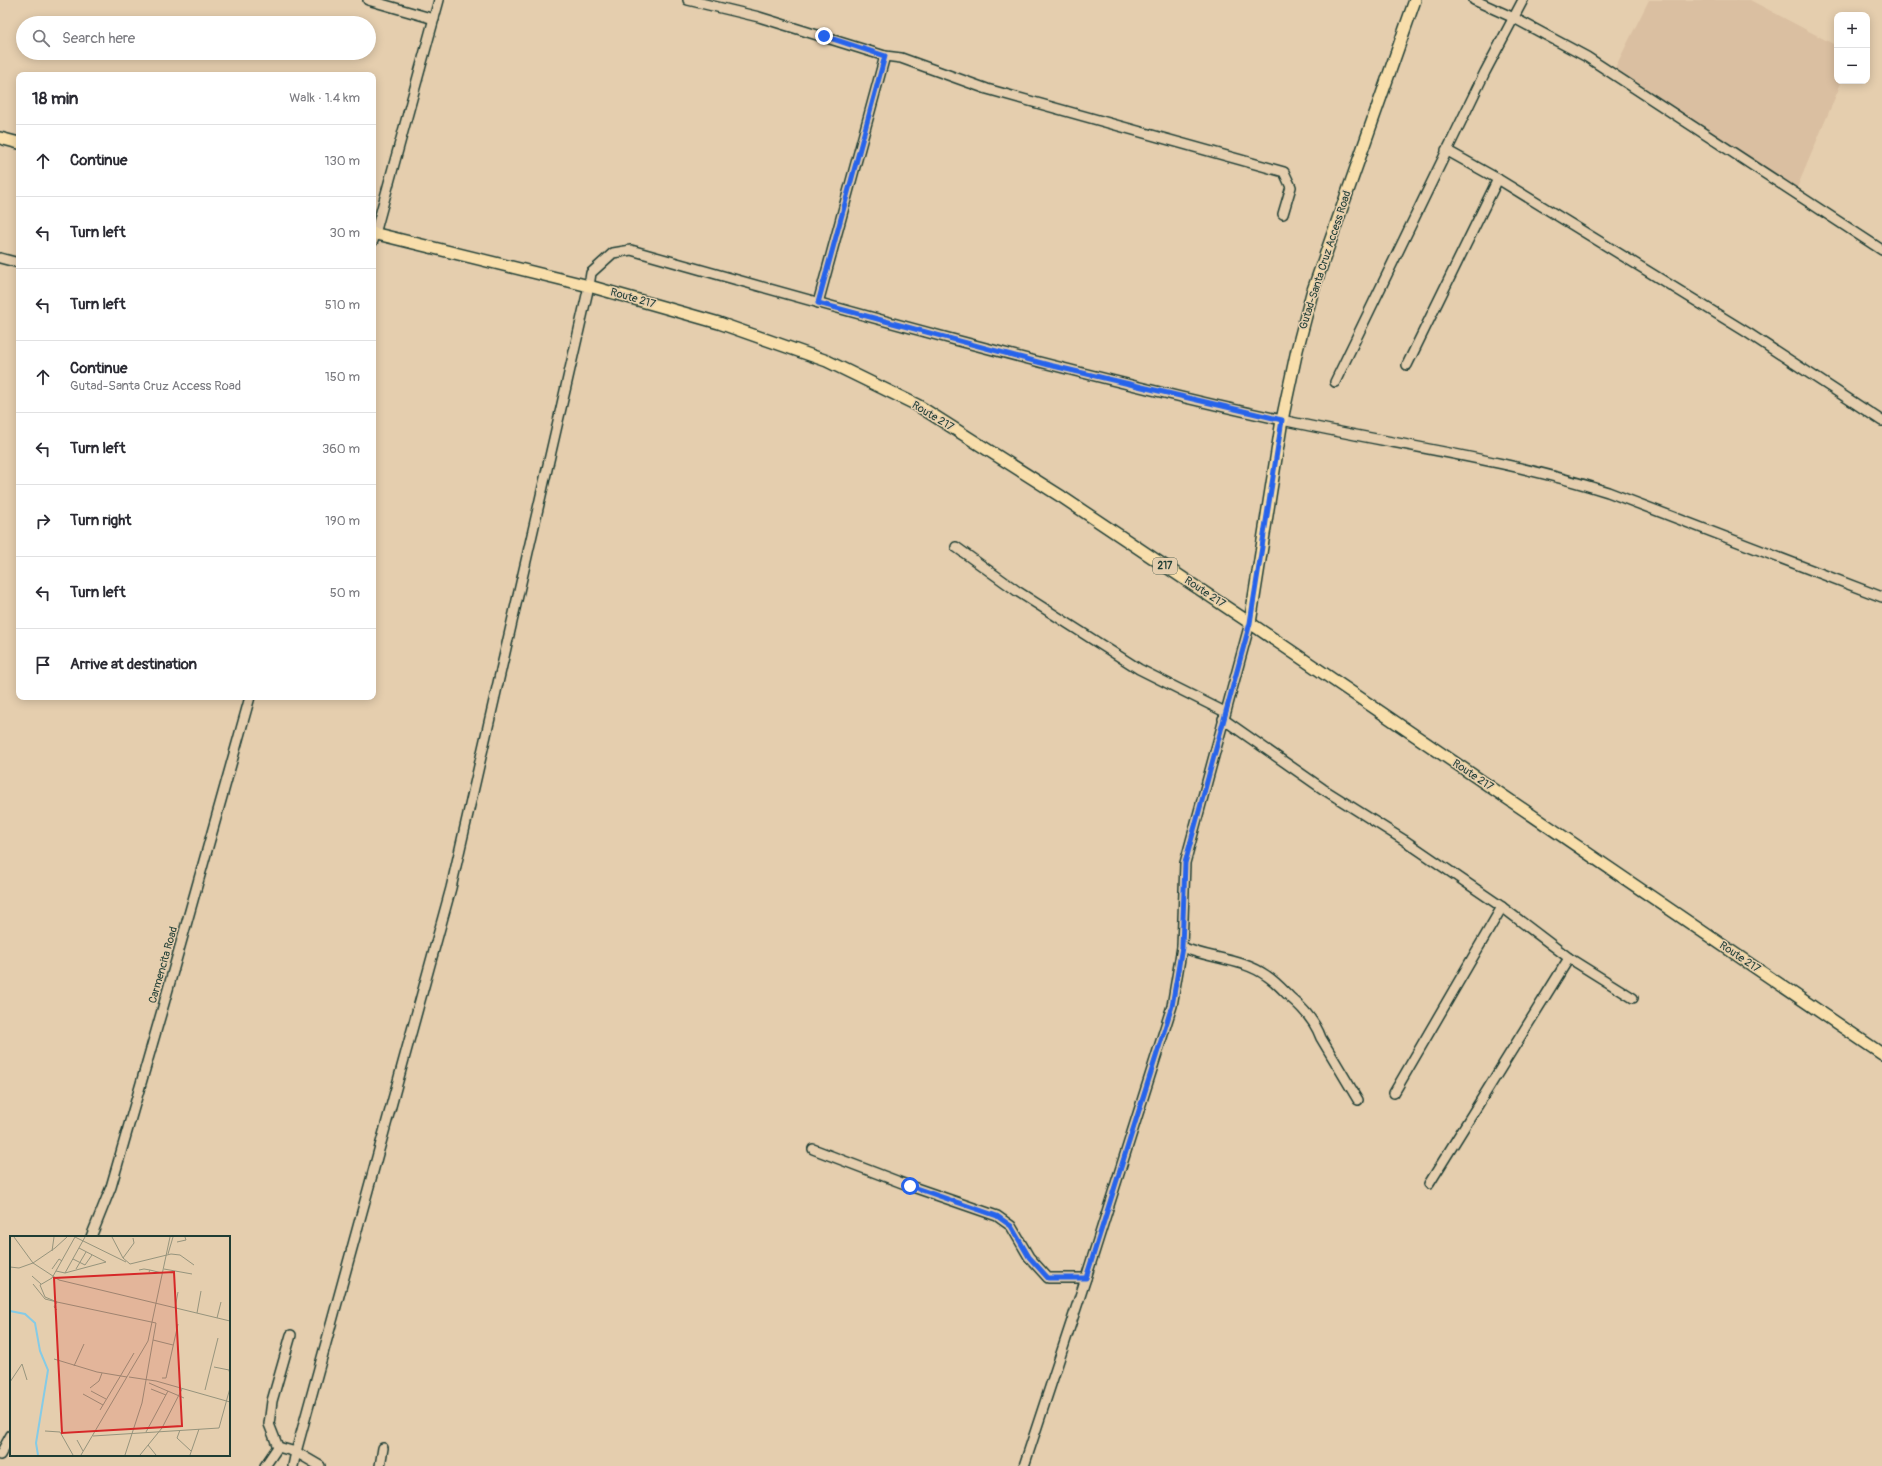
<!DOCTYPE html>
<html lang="en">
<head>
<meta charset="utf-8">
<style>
	body { margin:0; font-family:Pangolin,sans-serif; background:#f2f2f3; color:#2b2b33 }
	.controls { position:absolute; right:12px; top:12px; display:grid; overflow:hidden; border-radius:8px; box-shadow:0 2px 10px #0003 }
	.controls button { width:36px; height:36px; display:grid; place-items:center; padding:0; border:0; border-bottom:1px solid #e1e1e2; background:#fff; color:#2b2b33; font:20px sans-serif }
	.stop { position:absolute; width:12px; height:12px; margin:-9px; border:3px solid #2563eb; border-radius:50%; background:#fff }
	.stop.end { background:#2563eb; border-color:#fff; box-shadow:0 1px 4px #0008 }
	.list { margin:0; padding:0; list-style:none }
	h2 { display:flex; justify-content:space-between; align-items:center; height:52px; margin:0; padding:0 16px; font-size:17px }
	h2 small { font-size:13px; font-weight:400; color:#7c7c81 }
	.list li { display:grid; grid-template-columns:26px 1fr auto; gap:12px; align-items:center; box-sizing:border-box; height:72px; padding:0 16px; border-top:1px solid #e1e1e2 }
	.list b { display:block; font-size:15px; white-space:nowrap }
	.list p { margin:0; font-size:13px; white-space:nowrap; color:#7c7c81 }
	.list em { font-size:13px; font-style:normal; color:#7c7c81 }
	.icon { flex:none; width:22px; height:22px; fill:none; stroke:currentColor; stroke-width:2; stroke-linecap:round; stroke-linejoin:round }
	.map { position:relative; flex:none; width:1882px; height:1466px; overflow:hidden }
	.search { position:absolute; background:#fff; box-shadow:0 2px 10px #0003; left:16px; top:16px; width:360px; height:44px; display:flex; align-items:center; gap:10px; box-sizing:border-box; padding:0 14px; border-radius:22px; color:#7c7c81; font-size:15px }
	.panel { position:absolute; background:#fff; box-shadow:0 2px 10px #0003; left:16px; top:72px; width:360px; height:628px; border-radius:8px }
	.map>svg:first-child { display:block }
</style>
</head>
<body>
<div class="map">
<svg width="1882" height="1466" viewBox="0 0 1882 1466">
	<rect width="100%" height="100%" fill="#e5ceae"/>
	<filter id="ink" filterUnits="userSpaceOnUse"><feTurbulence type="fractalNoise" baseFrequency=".025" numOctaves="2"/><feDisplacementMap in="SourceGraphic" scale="8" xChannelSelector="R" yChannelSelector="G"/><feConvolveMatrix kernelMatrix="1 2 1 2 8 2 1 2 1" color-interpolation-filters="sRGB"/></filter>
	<g filter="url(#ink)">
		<path fill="#dabfa1" d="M1649 0H1750L1837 46V81H1842L1796 190 1615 68Z"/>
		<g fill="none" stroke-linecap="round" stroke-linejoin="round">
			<g stroke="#1f3d34" stroke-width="12">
				<g id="minor">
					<path d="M368 0 434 19"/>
					<path d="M688 0 759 17 885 56 901 58 987 89 1284 172 1291 187 1283 214"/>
					<path d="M1474 0 1514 18 1587 57 1882 250"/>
					<path d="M1446 150 1498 179 1748 333 1882 421"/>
					<path d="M373 241 439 0"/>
					<path d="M0 258 19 263"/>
					<path d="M818 303 885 56"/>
					<path d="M1407 365 1498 179"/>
					<path d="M1335 382 1485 72 1523 0"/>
					<path d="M956 547 1017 591 1139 669 1225 712"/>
					<path d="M1223 719 1323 789 1404 840 1502 907 1569 958 1633 998"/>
					<path d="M1182 947C1209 959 1242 958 1267 976 1276 982 1283 990 1290 997 1304 1009 1315 1021 1321 1038L1358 1100"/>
					<path d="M1394 1093 1502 907"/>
					<path d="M813 1149 910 1186 997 1216 1011 1226 1029 1257 1048 1278H1086"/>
					<path d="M1429 1184 1569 958"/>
					<path d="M91 1237 111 1187 163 1007 250 697"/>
					<path d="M278 1447 269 1424 272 1401 291 1335"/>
					<path d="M0 1455 11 1435"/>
					<path d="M265 1466 278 1447 296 1452 451 888 589 286 591 273 613 253 631 250C846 311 1063 372 1282 420 1390 444 1502 458 1608 492L1882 597"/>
					<path d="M293 1466 296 1452 320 1466"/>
					<path d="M380 1466 383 1448"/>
					<path d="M1024 1466 1086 1278 1172 1006 1182 947 1185 863 1250 623"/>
				</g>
			</g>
			<g stroke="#1f3d34" stroke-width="14">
				<g id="major">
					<path d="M0 138 19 143"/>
					<path d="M373 233 589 286 719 323 827 361 917 405 1062 497 1250 623 1882 1054"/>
					<path d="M1250 623 1282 420 1297 350 1312 293 1415 0"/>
				</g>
			</g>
			<use href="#minor" stroke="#e5ceae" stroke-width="9"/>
			<use href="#major" stroke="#f8deab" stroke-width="11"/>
		</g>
	</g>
	<g fill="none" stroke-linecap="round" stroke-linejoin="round" filter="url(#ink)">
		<path stroke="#2563eb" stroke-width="5" d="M824 36 885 56 818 303 1049 365 1282 420 1250 623 1185 863 1182 947 1172 1006 1086 1278H1048L1029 1257 1011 1226 997 1216 910 1186"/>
	</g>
	<g text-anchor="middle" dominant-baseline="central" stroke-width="3" stroke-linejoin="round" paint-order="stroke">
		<rect fill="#e5ceae" stroke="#5a6859" stroke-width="1" x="1153" y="558" width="24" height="16" rx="3"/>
		<g font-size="10" font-weight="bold" fill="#1f3d34">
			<text x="1165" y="566">217</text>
		</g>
		<g font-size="11" fill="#1f3d34" stroke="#e5ceae">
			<text transform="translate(1325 260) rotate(-72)">Gutad-Santa Cruz Access Road</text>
			<text transform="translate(633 298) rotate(16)">Route 217</text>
			<text transform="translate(933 416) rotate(31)">Route 217</text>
			<text transform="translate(1205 592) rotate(34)">Route 217</text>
			<text transform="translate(1473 775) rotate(34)">Route 217</text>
			<text transform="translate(1740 957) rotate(34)">Route 217</text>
			<text transform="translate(163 965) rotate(-74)">Carmencita Road</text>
		</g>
	</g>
	<g transform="translate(10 1236)">
		<rect width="220" height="220" fill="#e5ceae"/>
		<path fill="none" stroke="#85cbe6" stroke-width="2" d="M0 75 15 78 25 87 30 115 38 134 26 207 28 219"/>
		<path fill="none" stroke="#96947d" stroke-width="1" d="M4 1 23 27 49 44 220 85M65 1 42 42 30 49 35 61 47 66 146 87 132 167 115 219M65 1 116 26M102 1 113 22 120 28 161 18 170 19 184 29M167 6 176 4 175 1M69 12 96 26M42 15 44 1M158 18 163 1M113 22 124 7 123 2M63 23 75 29 82 19M23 27 45 12 57 1M0 31 9 32 23 27M42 33 49 23 52 25M66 33 76 16M154 33 182 38M129 34 134 33 140 34 139 36M140 34 152 37M46 35 55 37 75 1M55 37 96 26M22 40 31 48M23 48 35 63 47 66 44 71 47 74M165 72 168 56M187 77 191 55M207 82 211 66M143 104 163 109M44 123 87 136 117 141M64 130 74 108M204 131 219 134 220 139M111 139 124 117M119 141 146 145 220 166M152 142H156L168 88M0 146 12 128 17 144M139 147 174 162M80 152 89 145 92 137M141 153 156 159M195 154 208 102M81 155 96 163M73 158 93 169M90 174 111 139M170 194 167 202 181 215M35 195 50 196 63 219M136 196 158 155M83 200 209 192 220 152M67 204 73 215M138 209 146 219M71 219 138 105 160 1M130 219 152 192 172 153M180 219 189 193"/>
		<path fill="#d62828" fill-opacity="0.15" stroke="#d62828" stroke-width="2" d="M164 36 172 190 52 197 44 42Z"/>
		<rect width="220" height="220" fill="none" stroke="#1f3d34" stroke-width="2"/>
	</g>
</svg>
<div class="controls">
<button>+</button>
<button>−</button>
</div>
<div class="stop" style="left:910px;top:1186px"></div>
<div class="stop end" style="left:824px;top:36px"></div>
<div class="search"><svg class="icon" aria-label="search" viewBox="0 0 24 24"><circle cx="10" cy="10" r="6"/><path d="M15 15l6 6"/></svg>Search here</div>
<section class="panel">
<h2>18 min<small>Walk · 1.4 km</small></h2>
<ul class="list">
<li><svg class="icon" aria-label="ahead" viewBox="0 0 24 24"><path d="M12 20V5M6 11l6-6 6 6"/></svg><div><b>Continue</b></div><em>130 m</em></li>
<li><svg class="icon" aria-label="left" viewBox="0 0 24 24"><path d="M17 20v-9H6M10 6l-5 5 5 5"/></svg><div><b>Turn left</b></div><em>30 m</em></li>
<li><svg class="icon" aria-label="left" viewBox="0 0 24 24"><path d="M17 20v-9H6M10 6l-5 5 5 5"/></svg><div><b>Turn left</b></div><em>510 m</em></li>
<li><svg class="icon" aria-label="ahead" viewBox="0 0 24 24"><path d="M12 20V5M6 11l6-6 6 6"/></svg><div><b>Continue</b><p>Gutad-Santa Cruz Access Road</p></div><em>150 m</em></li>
<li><svg class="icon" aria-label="left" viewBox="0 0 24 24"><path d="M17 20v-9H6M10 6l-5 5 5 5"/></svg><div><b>Turn left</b></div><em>360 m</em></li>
<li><svg class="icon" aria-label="right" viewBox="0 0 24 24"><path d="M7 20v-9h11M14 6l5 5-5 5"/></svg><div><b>Turn right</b></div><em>190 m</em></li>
<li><svg class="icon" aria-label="left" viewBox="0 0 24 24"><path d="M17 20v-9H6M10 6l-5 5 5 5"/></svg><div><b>Turn left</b></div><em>50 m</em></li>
<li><svg class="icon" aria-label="arrive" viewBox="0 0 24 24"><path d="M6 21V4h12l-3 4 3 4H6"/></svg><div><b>Arrive at destination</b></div></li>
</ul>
</section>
</div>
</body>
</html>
